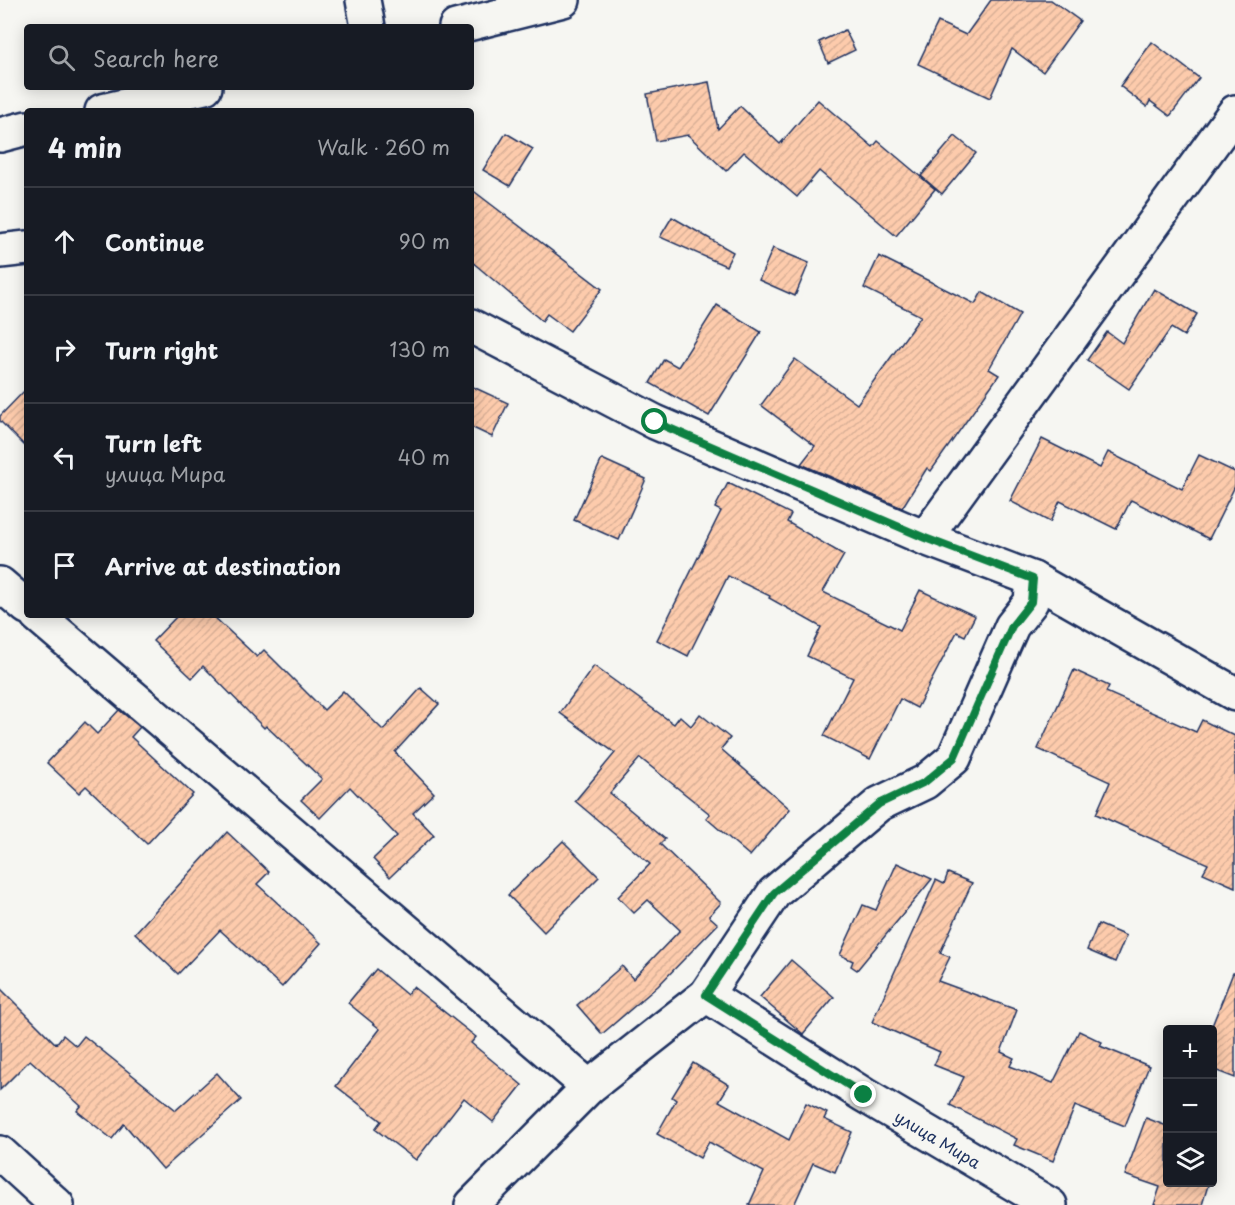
<!DOCTYPE html>
<html lang="en">
<head>
<meta charset="utf-8">
<style>
	body { margin:0; font-family:"Playpen Sans",sans-serif; background:#242831; color:#f1f3f6 }
	.controls { position:absolute; right:18px; bottom:18px; display:grid; overflow:hidden; border-radius:6px; box-shadow:0 3px 15px #0003 }
	.controls button { width:54px; height:54px; display:grid; place-items:center; padding:0; border:0; border-bottom:2px solid #363941; background:#171b24; color:#f1f3f6; font:30px sans-serif }
	.stop { position:absolute; width:18px; height:18px; margin:-14px; border:4px solid #0b8043; border-radius:50%; background:#fff }
	.stop.end { background:#0b8043; border-color:#fff; box-shadow:0 2px 6px #0008 }
	.list { margin:0; padding:0; list-style:none }
	h2 { display:flex; justify-content:space-between; align-items:center; height:78px; margin:0; padding:0 24px; font-size:26px }
	h2 small { font-size:20px; font-weight:400; color:#9ea1a6 }
	.list li { display:grid; grid-template-columns:39px 1fr auto; gap:18px; align-items:center; box-sizing:border-box; height:108px; padding:0 24px; border-top:2px solid #363941 }
	.list b { display:block; font-size:22px; white-space:nowrap }
	.list p { margin:0; font-size:20px; white-space:nowrap; color:#9ea1a6 }
	.list em { font-size:20px; font-style:normal; color:#9ea1a6 }
	.icon { flex:none; width:33px; height:33px; fill:none; stroke:currentColor; stroke-width:2; stroke-linecap:round; stroke-linejoin:round }
	.map { position:relative; flex:none; width:1235px; height:1205px; overflow:hidden }
	.search { position:absolute; background:#171b24; box-shadow:0 3px 15px #0003; left:24px; top:24px; width:450px; height:66px; display:flex; align-items:center; gap:15px; box-sizing:border-box; padding:0 21px; border-radius:6px; color:#9ea1a6; font-size:22px }
	.panel { position:absolute; background:#171b24; box-shadow:0 3px 15px #0003; left:24px; top:108px; width:450px; height:510px; border-radius:6px }
	.map>svg:first-child { display:block }
</style>
</head>
<body>
<div class="map">
<svg width="1235" height="1205" viewBox="0 0 1235 1205">
	<defs>
		<pattern id="building-hatch" width="6" height="6" patternUnits="userSpaceOnUse" patternTransform="scale(1.5)"><rect width="6" height="6" fill="#fdcbac"/><path d="M-1 1l2-2M0 6l6-6M5 7l2-2" fill="none" stroke="#d8af96"/></pattern>
	</defs>
	<rect width="100%" height="100%" fill="#f6f6f2"/>
	<filter id="ink" filterUnits="userSpaceOnUse"><feTurbulence type="fractalNoise" baseFrequency=".0167" numOctaves="2"/><feDisplacementMap in="SourceGraphic" scale="12" xChannelSelector="R" yChannelSelector="G"/><feConvolveMatrix kernelMatrix="1 2 1 2 8 2 1 2 1" color-interpolation-filters="sRGB"/></filter>
	<g filter="url(#ink)">
		<g fill="url(#building-hatch)" stroke="#1b2f5e" stroke-width="1.5">
			<path d="M991 0H1051L1080 21 1043 72 1012 49 990 98 918 64 938 22 966 35Z"/>
			<path d="M845 30 855 50 828 63 819 42Z"/>
			<path d="M1152 42 1199 78 1170 116 1150 101 1147 107 1120 86Z"/>
			<path d="M709 82 718 129 740 106 780 144 818 100 873 147 878 141 935 189 896 236 819 171 797 197 744 152 726 171 688 135 656 141 647 94Z"/>
			<path d="M506 133 533 149 510 186 483 170Z"/>
			<path d="M955 136 976 153 942 194 921 176Z"/>
			<path d="M471 189 602 289 570 331 547 314 542 321 471 261Z"/>
			<path d="M672 217 733 252 726 266 660 237Z"/>
			<path d="M773 248 809 263 795 296 759 280Z"/>
			<path d="M879 256 975 304 982 292 1020 314 989 369 999 375 931 471 927 468 902 508 801 464 815 446 761 405 795 359 857 404 921 316 864 288Z"/>
			<path d="M1154 289 1197 314 1184 336 1171 328 1129 389 1087 360 1107 332 1122 343Z"/>
			<path d="M717 305 761 332 709 416 650 383 664 359 678 367Z"/>
			<path d="M471 386 508 403 492 437 471 427Z"/>
			<path d="M27 388V448L0 421V416Z"/>
			<path d="M1042 439 1100 468 1108 452 1182 489 1199 455 1235 472V486L1209 539 1131 500 1116 529 1060 501 1050 522 1010 501Z"/>
			<path d="M602 459 646 479 619 540 574 520Z"/>
			<path d="M728 483 791 514 787 522 844 555 823 592 900 630 920 590 975 616 965 636 957 632 917 708 900 699 870 759 824 736 853 678 807 656 821 627 769 598 770 596 728 576 688 656 657 640 721 511 715 508Z"/>
			<path d="M178 615H212L257 657 264 650 324 710 343 691 383 730 421 688 439 704 395 752 434 793 413 813 434 835 390 877 373 859 397 836 350 787 320 818 301 800 322 779 266 726 264 728 203 666 192 678 153 641Z"/>
			<path d="M594 666 674 724 680 716 691 726 700 714 730 738 721 749 790 809 750 856 706 818 710 814 640 758 610 793 665 839 660 844 721 903 709 916 718 924 658 986 602 1034 577 1005 622 966 633 979 680 930 648 900 634 913 618 897 650 864 575 801 615 753 560 713Z"/>
			<path d="M1074 670 1109 686 1106 692 1196 732 1202 720 1235 736V887L1203 873 1208 864 1096 814 1110 782 1038 749Z"/>
			<path d="M119 710 140 727 131 737 193 794 147 844 86 786 79 793 47 763 85 722 97 734Z"/>
			<path d="M227 832 269 872 257 884 321 943 282 987 220 930 178 974 135 933Z"/>
			<path d="M563 841 599 877 544 932 508 895Z"/>
			<path d="M897 863 932 879 857 970 851 966 853 961 840 955 863 905 876 910Z"/>
			<path d="M948 873 972 883 940 953 950 957 938 981 1017 1010 1001 1052 1014 1058 1010 1066 1053 1083 1079 1031 1102 1042 1100 1046 1149 1066 1125 1126 1075 1106 1053 1161 1014 1145 1017 1139 950 1105 964 1077 934 1065 940 1052 872 1022 936 880 944 884Z"/>
			<path d="M1098 924 1126 936 1115 962 1087 950Z"/>
			<path d="M791 960 834 997 803 1034 760 997Z"/>
			<path d="M376 969 407 995 413 987 476 1037 471 1043 522 1085 493 1122 464 1098 416 1160 375 1129 381 1121 336 1086 380 1029 348 1003Z"/>
			<path d="M1233 973H1235V1078L1212 1069V1026Z"/>
			<path d="M0 988 56 1044 63 1035 76 1046 84 1036 176 1110 217 1073 241 1100 163 1169 124 1124 112 1139 77 1111 81 1106 30 1060 0 1090Z"/>
			<path d="M693 1063 729 1085 719 1101 789 1140 806 1103 827 1113 824 1119 852 1132 835 1172 813 1163 794 1205H749L764 1172 709 1142 700 1158 657 1134 676 1100 672 1097Z"/>
			<path d="M1146 1118 1167 1126V1182H1209L1202 1205H1154L1160 1187 1125 1175Z"/>
		</g>
		<g fill="none" stroke-linecap="round" stroke-linejoin="round">
			<g stroke="#1b2f5e" stroke-width="38">
				<g id="minor">
					<path d="M363 0 368 27"/>
					<path d="M456 27 563 0"/>
					<path d="M102 111 205 87"/>
					<path d="M0 135 27 128"/>
					<path d="M0 251 27 248"/>
					<path d="M471 326 655 422 925 538 1033 579 1235 694"/>
					<path d="M925 538 1235 112"/>
					<path d="M0 584 27 607"/>
					<path d="M37 615 589 1087"/>
					<path id="s1" d="M706 995 864 1095 1050 1205"/>
					<path d="M0 1153 57 1205"/>
					<path d="M472 1205 589 1087 706 995 774 893 879 804 925 782 954 758 1012 626 1031 602 1033 579"/>
				</g>
			</g>
			<use href="#minor" stroke="#f6f6f2" stroke-width="33"/>
		</g>
	</g>
	<g fill="none" stroke-linecap="round" stroke-linejoin="round" filter="url(#ink)">
		<path stroke="#0b8043" stroke-width="8" d="M655 422 925 538 1033 579 1031 602 1012 626 954 758 925 782 879 804 774 893 706 995 864 1095"/>
	</g>
	<g text-anchor="middle" dominant-baseline="central" stroke-width="4.5" stroke-linejoin="round" paint-order="stroke">
		<g font-size="16" fill="#1b2f5e" stroke="#f6f6f2">
			<text stroke="none"><textPath href="#s1" startOffset="273">улица Мира</textPath></text>
		</g>
	</g>
</svg>
<div class="controls">
<button>+</button>
<button>−</button>
<button><svg class="icon" aria-label="layers" viewBox="0 0 24 24"><path d="M12 4l9 5-9 5-9-5zM3 14l9 5 9-5"/></svg></button>
</div>
<div class="stop" style="left:655px;top:422px"></div>
<div class="stop end" style="left:864px;top:1095px"></div>
<div class="search"><svg class="icon" aria-label="search" viewBox="0 0 24 24"><circle cx="10" cy="10" r="6"/><path d="M15 15l6 6"/></svg>Search here</div>
<section class="panel">
<h2>4 min<small>Walk · 260 m</small></h2>
<ul class="list">
<li><svg class="icon" aria-label="ahead" viewBox="0 0 24 24"><path d="M12 20V5M6 11l6-6 6 6"/></svg><div><b>Continue</b></div><em>90 m</em></li>
<li><svg class="icon" aria-label="right" viewBox="0 0 24 24"><path d="M7 20v-9h11M14 6l5 5-5 5"/></svg><div><b>Turn right</b></div><em>130 m</em></li>
<li><svg class="icon" aria-label="left" viewBox="0 0 24 24"><path d="M17 20v-9H6M10 6l-5 5 5 5"/></svg><div><b>Turn left</b><p>улица Мира</p></div><em>40 m</em></li>
<li><svg class="icon" aria-label="arrive" viewBox="0 0 24 24"><path d="M6 21V4h12l-3 4 3 4H6"/></svg><div><b>Arrive at destination</b></div></li>
</ul>
</section>
</div>
</body>
</html>
